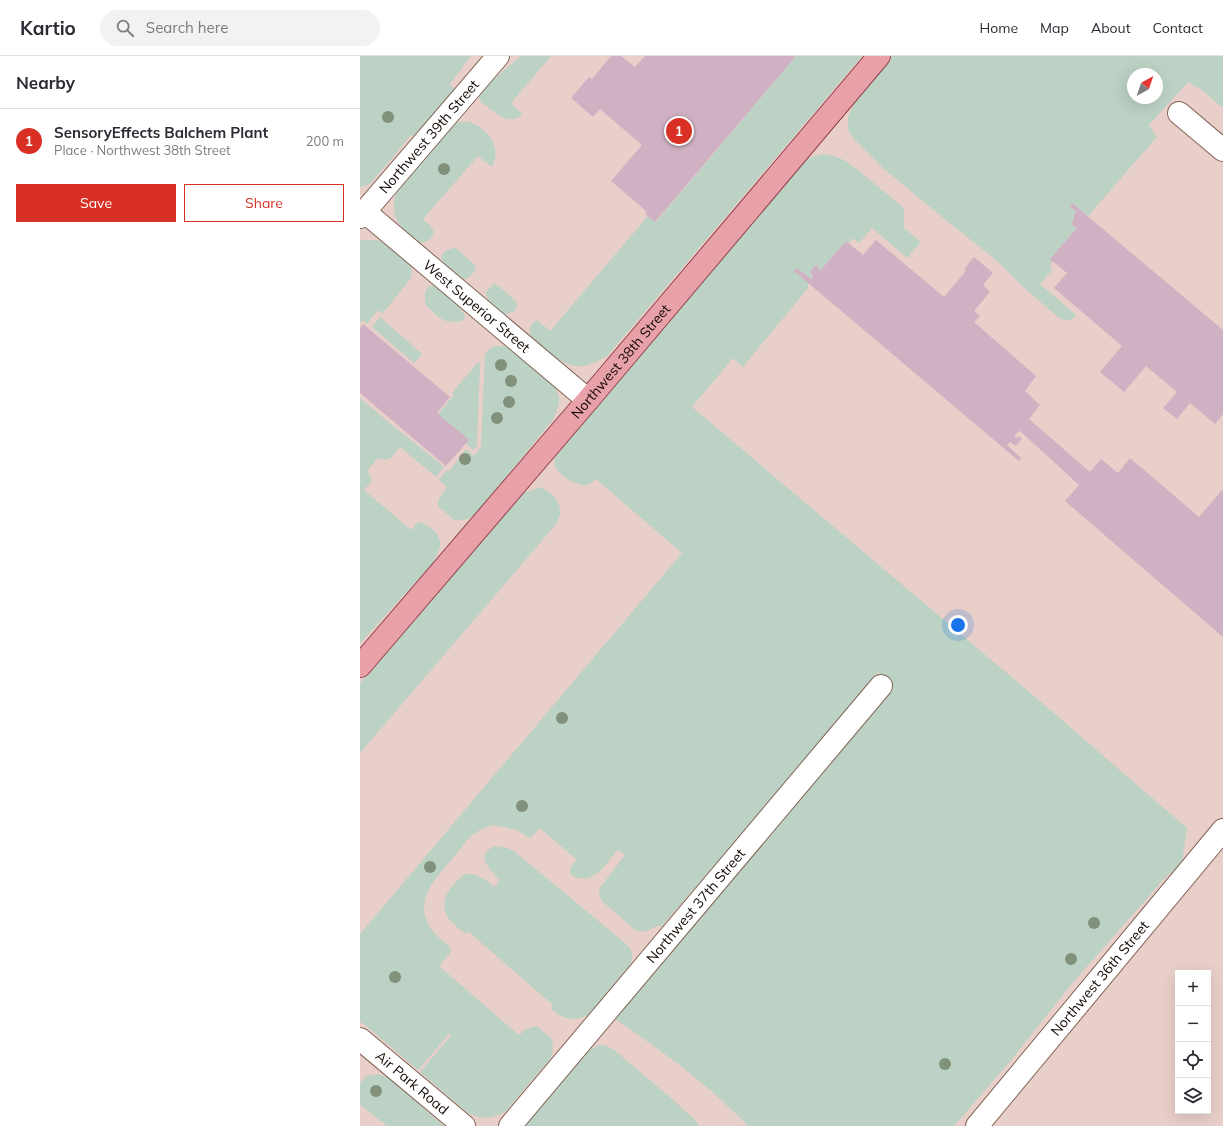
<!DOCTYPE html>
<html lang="en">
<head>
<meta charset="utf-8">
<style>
	body { margin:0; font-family:Mulish,sans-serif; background:#f2f2f3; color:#2b2b33 }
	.controls { position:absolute; right:12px; bottom:12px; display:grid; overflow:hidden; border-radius:0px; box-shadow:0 4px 16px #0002 }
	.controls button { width:36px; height:36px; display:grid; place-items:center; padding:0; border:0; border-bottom:1px solid #e1e1e2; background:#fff; color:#2b2b33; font:20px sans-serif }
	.compass { position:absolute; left:767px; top:12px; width:36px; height:36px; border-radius:50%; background:#fff; box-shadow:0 4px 16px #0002; rotate:40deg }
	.you { position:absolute; left:598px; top:569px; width:14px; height:14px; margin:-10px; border:3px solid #fff; border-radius:50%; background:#1a73e8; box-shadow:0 0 0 6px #1a73e833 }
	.badge { display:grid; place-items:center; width:26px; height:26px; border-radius:50%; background:#d93025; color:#fff; font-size:13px; font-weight:700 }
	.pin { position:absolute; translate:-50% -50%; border:2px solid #fff; box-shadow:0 1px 4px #0006 }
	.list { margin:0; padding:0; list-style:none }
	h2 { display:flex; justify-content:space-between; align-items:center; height:52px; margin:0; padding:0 16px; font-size:17px }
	h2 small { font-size:13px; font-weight:400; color:#7c7c81 }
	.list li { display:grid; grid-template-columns:26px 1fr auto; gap:12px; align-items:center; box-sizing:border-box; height:64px; padding:0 16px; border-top:1px solid #e1e1e2 }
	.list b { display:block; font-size:15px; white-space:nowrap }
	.list p { margin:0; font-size:13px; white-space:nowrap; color:#7c7c81 }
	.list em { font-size:13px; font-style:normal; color:#7c7c81 }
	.actions { display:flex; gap:8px; padding:12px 16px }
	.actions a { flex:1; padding:9px 0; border:1px solid #d93025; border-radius:0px; text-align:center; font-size:14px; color:#d93025 }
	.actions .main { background:#d93025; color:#fff }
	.icon { flex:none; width:22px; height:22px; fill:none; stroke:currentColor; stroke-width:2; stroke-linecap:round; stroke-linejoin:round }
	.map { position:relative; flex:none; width:863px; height:1070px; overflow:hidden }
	header { display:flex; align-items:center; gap:24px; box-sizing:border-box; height:56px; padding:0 20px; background:#fff; border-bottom:1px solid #e1e1e2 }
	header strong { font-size:19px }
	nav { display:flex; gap:22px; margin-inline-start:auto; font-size:14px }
	.search { width:280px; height:36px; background:#f2f2f3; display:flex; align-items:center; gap:10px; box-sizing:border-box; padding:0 14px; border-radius:22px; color:#7c7c81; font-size:15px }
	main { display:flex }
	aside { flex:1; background:#fff }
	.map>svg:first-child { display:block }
</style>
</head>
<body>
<header>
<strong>Kartio</strong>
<div class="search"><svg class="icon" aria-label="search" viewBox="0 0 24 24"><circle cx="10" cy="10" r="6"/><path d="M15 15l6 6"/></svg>Search here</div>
<nav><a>Home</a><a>Map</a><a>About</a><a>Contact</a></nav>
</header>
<main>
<aside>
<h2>Nearby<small></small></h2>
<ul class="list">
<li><span class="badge">1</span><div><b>SensoryEffects Balchem Plant</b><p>Place · Northwest 38th Street</p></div><em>200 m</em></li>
</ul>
<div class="actions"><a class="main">Save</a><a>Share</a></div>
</aside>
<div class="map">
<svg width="863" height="1070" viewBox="0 0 863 1070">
	<rect width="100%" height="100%" fill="#f9d7c7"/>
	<path fill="#e9cfc9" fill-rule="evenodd" d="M0 0H863V1070H0ZM773 18H797V42H773ZM818 917H848V1055H818Z"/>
	<g fill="#bbd2c4" fill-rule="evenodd">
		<path d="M0 0H111L89 29 95 32 56 82 51 79 10 128 0 131Z"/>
		<path d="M161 0H191L151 47 162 58 161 60C146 70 134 55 121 46L119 42C123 30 151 9 161 0Z"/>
		<path d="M436 0H502L248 299C239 305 230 310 219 310 204 310 190 297 179 288 176 286 173 284 172 282 167 274 170 268 177 264L190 275 288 160 296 166Z"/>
		<path d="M530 0H863V52L843 35 828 26 789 69 797 81 728 160 712 147 710 150 716 156 714 159V164L711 168 717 172 690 203 693 205 690 210 693 213 680 228 717 260C709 265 706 266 698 261L663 231 636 204 587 165 524 113 494 83 488 74V61L500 35ZM773 18H797V42H773Z"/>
		<path d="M100 66C104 66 108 65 112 67 130 74 142 94 132 111L118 100 63 163C66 166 70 169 72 172 77 180 66 189 59 186 55 185 52 180 49 178 33 164 31 153 37 134L94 68Z"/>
		<path d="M463 98 473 100 484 104 498 114 545 153 544 155V172L561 186 547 202 512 172 499 187 493 182 489 187 486 185 460 215 458 213 459 211 456 209 450 216 452 218 453 221 451 223 437 212 435 215 448 226V232L383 311 373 302 332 351 674 640 827 772 822 806 814 820 810 817 804 823 710 930 647 1009 594 1070H388C376 1057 363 1046 350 1034 320 1008 287 985 254 962L523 639 533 630 530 626 518 616 510 628 301 871 299 870H297L284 876 275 874 242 845 239 838V833L265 799 258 794C249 803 243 815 231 821 225 824 209 823 210 814 210 810 215 806 217 804L180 772 172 781 169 782 157 774 133 769 120 774 110 781 73 826 66 839 64 850 65 860 70 872 78 881 89 890 91 894 90 897 79 910 159 979 166 973 177 970 192 983 193 993 191 1002 145 1056C131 1063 122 1064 108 1057L60 1016 91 980 89 978 58 1014 5 969 0 966V878L322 497 236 423C234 424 233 426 232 427 221 434 199 420 195 410 194 405 195 399 196 394L446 103Z"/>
		<path d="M0 184H17L24 187 34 193 51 208 52 213 51 222 22 258 18 254 7 268 3 264 0 267Z"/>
		<path d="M96 192 114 208 116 213C113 218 109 222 103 224L83 207 81 201C85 194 88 193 96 192Z"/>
		<path d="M133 228H136L156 245 157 250 155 255 149 257 144 258C136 251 127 246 126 236Z"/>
		<path d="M69 230H77L94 243 105 260 104 263 102 265C81 268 79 261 65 248V236Z"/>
		<path d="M20 261 62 298 54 307 12 271Z"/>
		<path d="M136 290H143L154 294 193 328C203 343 199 349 193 364L116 457C109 464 104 464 94 464L78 450V444L87 431 79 424 87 414 89 415 106 393 114 400 121 391 125 298 132 291Z"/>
		<path d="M118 306 120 308 117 390 113 394 106 387 109 384 78 358 94 339 92 337Z"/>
		<path d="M0 342C27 366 56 387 84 411L76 421 40 391 31 402 24 404 18 402 7 415 11 421V426L4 434 51 474 56 468 61 466C65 468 68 470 72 473 86 485 79 495 72 508L0 587Z"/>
		<path d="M179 431C192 435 204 448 199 462 197 466 194 470 192 473L0 697V627L157 443 166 436 174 434Z"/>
		<path d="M135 790 148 792 155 796 264 886C272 893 275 899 270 909L228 959C214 966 202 963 191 953L193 949 109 876 105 877C101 875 98 872 95 869 74 851 87 832 105 818 119 818 124 822 134 831L140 824C131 815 113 799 135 790Z"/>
		<path d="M238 989H244L253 993 311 1042 336 1065 339 1070H158L215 1003Z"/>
		<path d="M19 1018 29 1022 84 1070H27L0 1049V1027L7 1020Z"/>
	</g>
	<g fill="#d0b1c3">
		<path d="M251 0H261L275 11 285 0H436L295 166 285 158 287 156 251 125 282 89 240 53 233 61 211 42 229 21 232 23Z"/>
		<path d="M712 147 863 274V358L855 368 830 347 817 363 803 352 817 336 786 310 764 336 740 316 762 290 694 232 707 217 690 203 717 172 711 168 714 164V159L716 156 710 150Z"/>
		<path d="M516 184 584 241 606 215 604 213 614 201 633 217 623 229 630 236 614 255 620 260 614 266 676 320 665 335 680 349 669 363 730 416 741 403 758 417 770 402 839 461 862 434 863 435V581L705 445 719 429 660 375 658 376 654 380 657 382 658 380 662 383 656 390 650 386 647 389 661 402 659 405 434 215 437 212 451 223 453 221 452 218 450 216 456 209 459 211 458 213 460 215 486 185 503 199Z"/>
		<path d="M3 268 90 341 77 357 109 384 86 410 0 337V272Z"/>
	</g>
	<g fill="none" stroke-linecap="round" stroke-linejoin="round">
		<g stroke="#826456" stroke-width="24">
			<g id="minor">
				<path d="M819 57 863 94"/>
				<path id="s1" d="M5 156 228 344"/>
				<path id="s2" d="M0 161 138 0"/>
				<path id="s3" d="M0 983 104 1070"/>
				<path id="s4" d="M150 1070 521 630"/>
				<path id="s5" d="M617 1070 863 774"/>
			</g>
		</g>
		<g stroke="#94434a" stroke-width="24">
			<g id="major">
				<path id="s6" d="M0 610 228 344 519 0"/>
			</g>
		</g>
		<use href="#minor" stroke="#fff" stroke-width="22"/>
		<use href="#major" stroke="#e8a1a9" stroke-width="22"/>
	</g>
	<g fill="#82917b">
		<circle cx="28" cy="61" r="6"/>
		<circle cx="84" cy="113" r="6"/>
		<circle cx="141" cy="309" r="6"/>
		<circle cx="151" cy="325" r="6"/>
		<circle cx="149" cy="346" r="6"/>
		<circle cx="137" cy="362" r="6"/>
		<circle cx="105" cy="403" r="6"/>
		<circle cx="202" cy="662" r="6"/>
		<circle cx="162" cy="750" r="6"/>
		<circle cx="70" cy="811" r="6"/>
		<circle cx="734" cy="867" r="6"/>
		<circle cx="711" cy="903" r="6"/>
		<circle cx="35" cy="921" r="6"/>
		<circle cx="585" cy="1008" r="6"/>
		<circle cx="16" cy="1035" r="6"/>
	</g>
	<g text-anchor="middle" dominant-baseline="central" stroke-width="3.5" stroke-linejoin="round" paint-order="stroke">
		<g font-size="14" fill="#150a05" stroke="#fff">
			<text stroke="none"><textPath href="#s2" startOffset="106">Northwest 39th Street</textPath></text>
			<text stroke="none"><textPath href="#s1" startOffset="146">West Superior Street</textPath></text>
			<text stroke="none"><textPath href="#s6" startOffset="401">Northwest 38th Street</textPath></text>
			<text stroke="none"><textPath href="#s4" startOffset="288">Northwest 37th Street</textPath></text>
			<text stroke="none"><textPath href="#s5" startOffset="192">Northwest 36th Street</textPath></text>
			<text stroke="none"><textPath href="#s3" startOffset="68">Air Park Road</textPath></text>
		</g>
	</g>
</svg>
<div class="controls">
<button>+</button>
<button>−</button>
<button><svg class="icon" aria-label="locate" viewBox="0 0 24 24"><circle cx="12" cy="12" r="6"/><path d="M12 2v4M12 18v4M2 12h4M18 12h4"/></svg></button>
<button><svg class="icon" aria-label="layers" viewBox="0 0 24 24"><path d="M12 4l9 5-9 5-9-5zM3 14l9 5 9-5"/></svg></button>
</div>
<svg class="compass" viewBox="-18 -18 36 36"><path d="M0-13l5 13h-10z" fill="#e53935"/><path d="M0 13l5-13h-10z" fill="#7c7c81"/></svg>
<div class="you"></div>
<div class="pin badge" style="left:319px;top:75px">1</div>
</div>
</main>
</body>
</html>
